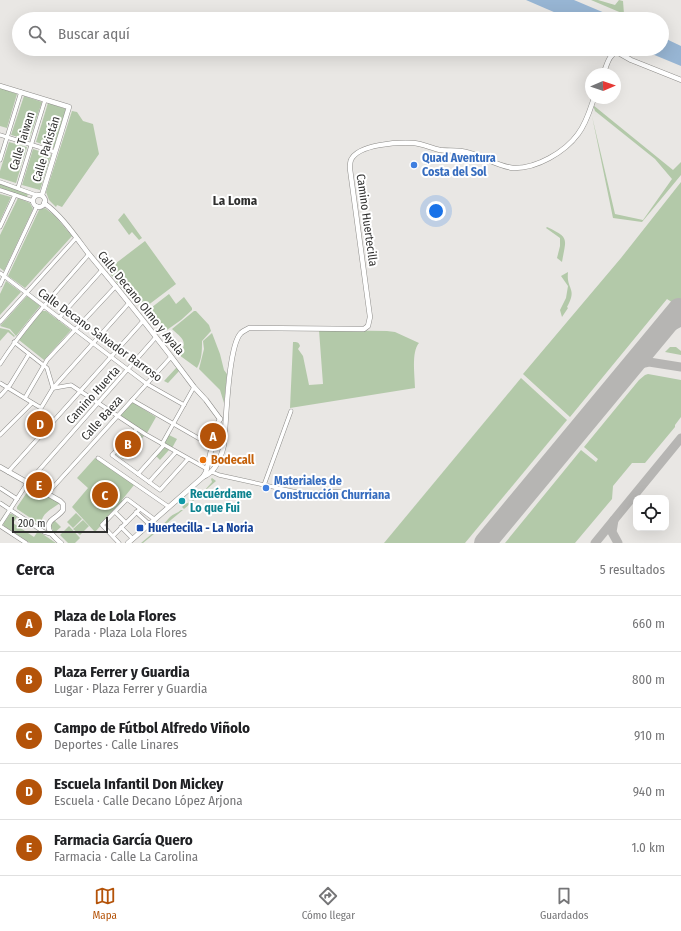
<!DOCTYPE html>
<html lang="es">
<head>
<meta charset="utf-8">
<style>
	body { margin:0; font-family:"Fira Sans Condensed",sans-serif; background:#f6f6f6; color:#202124 }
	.controls { position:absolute; right:12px; bottom:12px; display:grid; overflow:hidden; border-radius:8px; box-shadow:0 4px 16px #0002 }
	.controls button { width:36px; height:36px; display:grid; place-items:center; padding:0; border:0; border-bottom:1px solid #e0e0e0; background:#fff; color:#202124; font:20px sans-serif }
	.compass { position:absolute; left:585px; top:68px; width:36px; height:36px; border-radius:50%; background:#fff; box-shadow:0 4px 16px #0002; rotate:88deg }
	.scale { position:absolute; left:12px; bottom:10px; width:96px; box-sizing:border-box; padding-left:4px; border:2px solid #30302f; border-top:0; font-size:11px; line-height:14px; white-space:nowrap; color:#30302f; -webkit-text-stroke:3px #fff; paint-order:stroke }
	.you { position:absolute; left:436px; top:211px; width:14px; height:14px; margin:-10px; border:3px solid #fff; border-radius:50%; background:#1a73e8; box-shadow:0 0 0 6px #1a73e833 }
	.badge { display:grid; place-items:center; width:26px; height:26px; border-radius:50%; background:#b45309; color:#fff; font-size:13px; font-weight:700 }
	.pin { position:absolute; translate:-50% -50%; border:2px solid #fff; box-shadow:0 1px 4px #0006 }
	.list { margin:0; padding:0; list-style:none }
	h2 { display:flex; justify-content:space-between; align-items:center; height:52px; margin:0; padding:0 16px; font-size:17px }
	h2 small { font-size:13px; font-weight:400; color:#757577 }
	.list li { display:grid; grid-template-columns:26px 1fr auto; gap:12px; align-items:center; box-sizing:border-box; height:56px; padding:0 16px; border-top:1px solid #e0e0e0 }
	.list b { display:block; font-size:15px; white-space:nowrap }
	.list p { margin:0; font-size:13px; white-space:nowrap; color:#757577 }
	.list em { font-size:13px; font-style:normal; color:#757577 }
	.icon { flex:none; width:22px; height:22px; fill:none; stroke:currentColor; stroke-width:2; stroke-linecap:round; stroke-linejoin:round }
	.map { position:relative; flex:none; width:681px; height:543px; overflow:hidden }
	.search { position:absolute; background:#fff; box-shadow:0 4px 16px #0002; left:12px; right:12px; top:12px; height:44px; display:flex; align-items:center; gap:10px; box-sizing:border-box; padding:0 14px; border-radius:22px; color:#757577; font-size:15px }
	.sheet { height:332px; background:#fff }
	nav { display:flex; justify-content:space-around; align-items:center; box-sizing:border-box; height:56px; border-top:1px solid #e0e0e0; background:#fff; font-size:11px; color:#757577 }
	nav a { display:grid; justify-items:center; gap:2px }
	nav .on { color:#b45309 }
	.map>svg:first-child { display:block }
</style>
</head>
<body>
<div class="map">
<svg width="681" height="543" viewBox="0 0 681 543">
	<rect width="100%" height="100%" fill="#e9e7e4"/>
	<g fill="#b3c9a9">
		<path d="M591 0H598L615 5 619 0 623 1 624 14Z"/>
		<path d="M0 88 17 94 7 128 0 126Z"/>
		<path d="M24 96 42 102 29 140 11 135Z"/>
		<path d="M48 103 66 109 54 148 36 142Z"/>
		<path d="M593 105 673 170 681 162V175L642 222 613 218 592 116 615 214 643 220 672 179 655 159 595 111Z"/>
		<path d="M72 111 77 112 83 121 93 124 99 154 62 207 57 205 56 207 49 200 46 192Z"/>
		<path d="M9 142 27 147 16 183 0 178V171Z"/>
		<path d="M33 149 51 155 40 190 22 185Z"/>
		<path d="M681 182V308L667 299 570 417 523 374 621 258Z"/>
		<path d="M0 184 28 193 27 197 0 188Z"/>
		<path d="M0 194 11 197 0 221Z"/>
		<path d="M18 198 30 203 33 209 4 271 0 268V235Z"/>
		<path d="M45 208 55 216 72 236 25 288 8 276 39 210Z"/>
		<path d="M124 213 142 238 139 240 132 232 129 235 118 220Z"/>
		<path d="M547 227C570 238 566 238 562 262L557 258 560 246V238L546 228Z"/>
		<path d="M145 241 176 284 143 309 134 300H131L107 270Z"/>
		<path d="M568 272C566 290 578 288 567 307L568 308 562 317 560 310 566 298 568 286 561 276Z"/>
		<path d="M6 281 21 292 0 315V294Z"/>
		<path d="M169 294 176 304 184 297 192 308V310L181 320 164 332 147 311Z"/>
		<path d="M27 296 40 306 16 336 10 329 0 326Z"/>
		<path d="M42 311H46L71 330 44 360 19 340Z"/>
		<path d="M194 311H196L209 325 211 331 202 341C202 351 202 359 197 368L179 355C189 342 182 338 172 329Z"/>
		<path d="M0 328 9 330 15 336 14 337 8 332 0 341Z"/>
		<path d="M319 330 387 331 395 332 419 343C411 352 415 376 415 388L290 408 293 342C297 342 299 342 300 346L298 349 303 356 309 385 323 384Z"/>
		<path d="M212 333 220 354 224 370 227 374 224 403 220 390 199 369 204 349 203 341Z"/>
		<path d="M670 347H676L681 351V355L665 352Z"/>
		<path d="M177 367 180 370 168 383 164 381Z"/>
		<path d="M648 374 681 380V417L675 425V427L645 463H632L613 486 612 499 575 543H505L581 450 596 462 598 459 584 447 639 380 645 375Z"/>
		<path d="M521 378 567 420 465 543H384Z"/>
		<path d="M132 402 156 417 147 433 120 416Z"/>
		<path d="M136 432 144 436 123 459 116 454Z"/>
		<path d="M169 435 177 439 172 448 164 443Z"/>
		<path d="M164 447 169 450 160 460 156 456Z"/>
		<path d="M95 458 134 485 122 500 123 501 95 532 72 507 88 488 77 478Z"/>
		<path d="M212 478 216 481 184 509 182 507 185 504 190 502 195 499 197 493 205 490 212 482 211 479Z"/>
		<path d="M32 487 38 492 39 491 60 503C52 509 41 513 41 525L17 509V507L30 488Z"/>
		<path d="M181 510H183L143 543H141L153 533 157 527C164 525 166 521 170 517 173 514 178 513 181 510Z"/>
		<path d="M76 513 82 519 73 528 67 522Z"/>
		<path d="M10 514H12L17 517 13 523 34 537 38 531 56 543H30L4 526 3 524Z"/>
		<path d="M54 520 61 527 54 533 51 526Z"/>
		<path d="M83 520 89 526 80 535 73 529Z"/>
		<path d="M69 526 80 538 75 543H68L60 535Z"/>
	</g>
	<g fill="#97b5d3">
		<path d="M526 0H574L619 19H570Z"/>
		<path d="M662 37 681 46V66L640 49H662Z"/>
	</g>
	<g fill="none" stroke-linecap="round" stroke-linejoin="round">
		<g stroke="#b6b5b3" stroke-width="9">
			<path d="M658 334 681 322"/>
			<path d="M631 366 649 362 681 367"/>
			<path d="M614 520 612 532 618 543"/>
			<path d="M595 543 681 438"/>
		</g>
		<path stroke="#b6b5b3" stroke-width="22" d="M485 543 679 309"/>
		<g stroke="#8d8c89" stroke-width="4.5">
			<g id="minor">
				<path d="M0 135 55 152"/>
				<path d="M0 160 21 92"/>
				<path d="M0 182 36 195"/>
				<path d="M18 188 45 100"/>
				<path d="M0 190 33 201"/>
				<path d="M0 227 15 195"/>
				<path d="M0 273 147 384 184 405"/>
				<path d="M0 285 37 206"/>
				<path d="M59 318 102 270"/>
				<path d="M0 322 76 238"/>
				<path d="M14 342 47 368 53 388"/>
				<path d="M0 364C26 324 58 290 89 254"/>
				<path d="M0 383 41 408 53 388 129 303"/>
				<path d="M54 388 71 385 145 434 207 469"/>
				<path d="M0 396 10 385 29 354"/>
				<path d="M25 398 47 360 116 286"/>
				<path d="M132 400 212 446"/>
				<path d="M137 429 112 455 160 490 188 459"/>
				<path d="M0 435 32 403"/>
				<path d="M162 444 194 387"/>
				<path d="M98 458 169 507"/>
				<path d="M8 472 143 321"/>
				<path d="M212 472 219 475 301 493 348 491"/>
				<path d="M138 474 164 445"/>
				<path d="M149 482 176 452"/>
				<path d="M264 485 291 411"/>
				<path d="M0 488 17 499"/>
				<path d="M47 494 171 357"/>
				<path d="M0 503 44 532 51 534"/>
				<path d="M115 512 126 523"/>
				<path d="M136 512 149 524"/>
				<path d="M0 525 26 485 156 337"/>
				<path d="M0 526 26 543"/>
				<path d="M121 527 133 539"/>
				<path d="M113 536 140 509"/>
				<path d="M119 543 102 525 127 499 154 519"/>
			</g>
		</g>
		<g stroke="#8d8c89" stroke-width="5.5">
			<g id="tertiary">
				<path d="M603 74C607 66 608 55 617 52L631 60 681 80"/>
				<path d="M0 86 69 107 42 195"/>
				<circle cx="39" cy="201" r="6"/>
				<path d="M44 203C62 216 75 236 88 253 125 297 160 341 194 387L206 400 220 419"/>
				<path d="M0 467 60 501 63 504V510C60 514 57 516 53 519 42 527 54 537 61 543"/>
				<path d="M203 477C216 472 221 458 224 445 226 425 228 345 241 333 243 331 246 330 249 328L360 329H364L368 326 370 317 350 169C350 166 350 162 351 160 358 144 399 142 414 143 423 144 431 148 440 150 447 151 454 150 461 151 479 153 495 166 513 168 536 169 565 152 578 134 586 124 590 110 594 98"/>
				<path d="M128 543 203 477 206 472 217 425 220 419"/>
			</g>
		</g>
		<use href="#minor" stroke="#fff" stroke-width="3.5"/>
		<use href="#tertiary" stroke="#fff" stroke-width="4.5"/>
	</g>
	<g fill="#3f7fe0" stroke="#fff" stroke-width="1.5">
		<circle cx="414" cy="165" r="4"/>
		<circle cx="266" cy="488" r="4"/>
	</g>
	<circle fill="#e8710a" stroke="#fff" stroke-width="1.5" cx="203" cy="460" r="4"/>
	<circle fill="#0f9aa8" stroke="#fff" stroke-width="1.5" cx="182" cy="501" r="4"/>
	<rect fill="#1a4fb4" stroke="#fff" stroke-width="1.5" x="136" y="524" width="8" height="8" rx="2"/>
	<g text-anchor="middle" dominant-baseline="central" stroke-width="4" stroke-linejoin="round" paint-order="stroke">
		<g font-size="12" fill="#30302f" stroke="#fff">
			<text transform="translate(22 141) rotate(-73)">Calle Taiwan</text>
			<text transform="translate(46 149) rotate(-73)">Calle Pakistán</text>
			<text transform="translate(367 220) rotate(82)">Camino Huertecilla</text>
			<text transform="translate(141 303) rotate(51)">Calle Decano Olmo y Ayala</text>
			<text transform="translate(100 335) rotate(36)">Calle Decano Salvador Barroso</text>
			<text transform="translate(93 395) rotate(-48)">Camino Huerta</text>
			<text transform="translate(102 418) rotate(-48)">Calle Baeza</text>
		</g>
		<g font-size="12" font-weight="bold" fill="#366cbe" stroke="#fff" text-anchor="start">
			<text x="422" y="158">Quad Aventura<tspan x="422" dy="14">Costa del Sol</tspan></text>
			<text x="274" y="481">Materiales de<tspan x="274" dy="14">Construcción Churriana</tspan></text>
		</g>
		<g font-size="12" font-weight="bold" fill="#c56008" stroke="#fff" text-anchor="start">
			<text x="211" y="460">Bodecall</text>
		</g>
		<g font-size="12" font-weight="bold" fill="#0d838f" stroke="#fff" text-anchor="start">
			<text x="190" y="494">Recuérdame<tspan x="190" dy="14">Lo que Fui</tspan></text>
		</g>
		<g font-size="12" font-weight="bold" fill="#164399" stroke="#fff" text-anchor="start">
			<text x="148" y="528">Huertecilla - La Noria</text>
		</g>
		<g font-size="13" font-weight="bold" fill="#30302f" stroke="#fff">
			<text x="235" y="200">La Loma</text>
		</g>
	</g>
</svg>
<div class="controls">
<button><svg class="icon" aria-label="locate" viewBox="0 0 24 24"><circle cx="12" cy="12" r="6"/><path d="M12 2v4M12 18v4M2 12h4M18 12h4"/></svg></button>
</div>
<svg class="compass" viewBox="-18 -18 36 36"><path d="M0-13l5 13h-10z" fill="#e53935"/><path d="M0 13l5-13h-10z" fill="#757577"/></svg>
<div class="scale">200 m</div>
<div class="you"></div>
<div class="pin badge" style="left:213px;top:436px">A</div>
<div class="pin badge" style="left:128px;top:444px">B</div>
<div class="pin badge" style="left:105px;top:495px">C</div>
<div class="pin badge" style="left:40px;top:424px">D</div>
<div class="pin badge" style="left:39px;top:485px">E</div>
<div class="search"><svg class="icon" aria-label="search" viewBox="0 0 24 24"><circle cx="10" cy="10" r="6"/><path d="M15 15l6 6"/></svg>Buscar aquí</div>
</div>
<section class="sheet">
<h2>Cerca<small>5 resultados</small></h2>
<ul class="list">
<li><span class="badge">A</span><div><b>Plaza de Lola Flores</b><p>Parada · Plaza Lola Flores</p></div><em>660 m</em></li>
<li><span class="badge">B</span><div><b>Plaza Ferrer y Guardia</b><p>Lugar · Plaza Ferrer y Guardia</p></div><em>800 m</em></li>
<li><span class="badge">C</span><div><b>Campo de Fútbol Alfredo Viñolo</b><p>Deportes · Calle Linares</p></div><em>910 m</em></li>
<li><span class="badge">D</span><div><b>Escuela Infantil Don Mickey</b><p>Escuela · Calle Decano López Arjona</p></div><em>940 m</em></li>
<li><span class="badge">E</span><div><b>Farmacia García Quero</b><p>Farmacia · Calle La Carolina</p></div><em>1.0 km</em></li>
</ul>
</section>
<nav>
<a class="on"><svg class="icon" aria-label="map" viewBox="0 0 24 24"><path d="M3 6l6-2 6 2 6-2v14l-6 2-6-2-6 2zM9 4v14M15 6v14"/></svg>Mapa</a>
<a><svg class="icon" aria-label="directions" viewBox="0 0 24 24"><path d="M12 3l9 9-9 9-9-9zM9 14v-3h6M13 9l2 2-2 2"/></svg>Cómo llegar</a>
<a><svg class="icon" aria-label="saved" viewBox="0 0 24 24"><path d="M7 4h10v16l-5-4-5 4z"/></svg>Guardados</a>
</nav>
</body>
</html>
